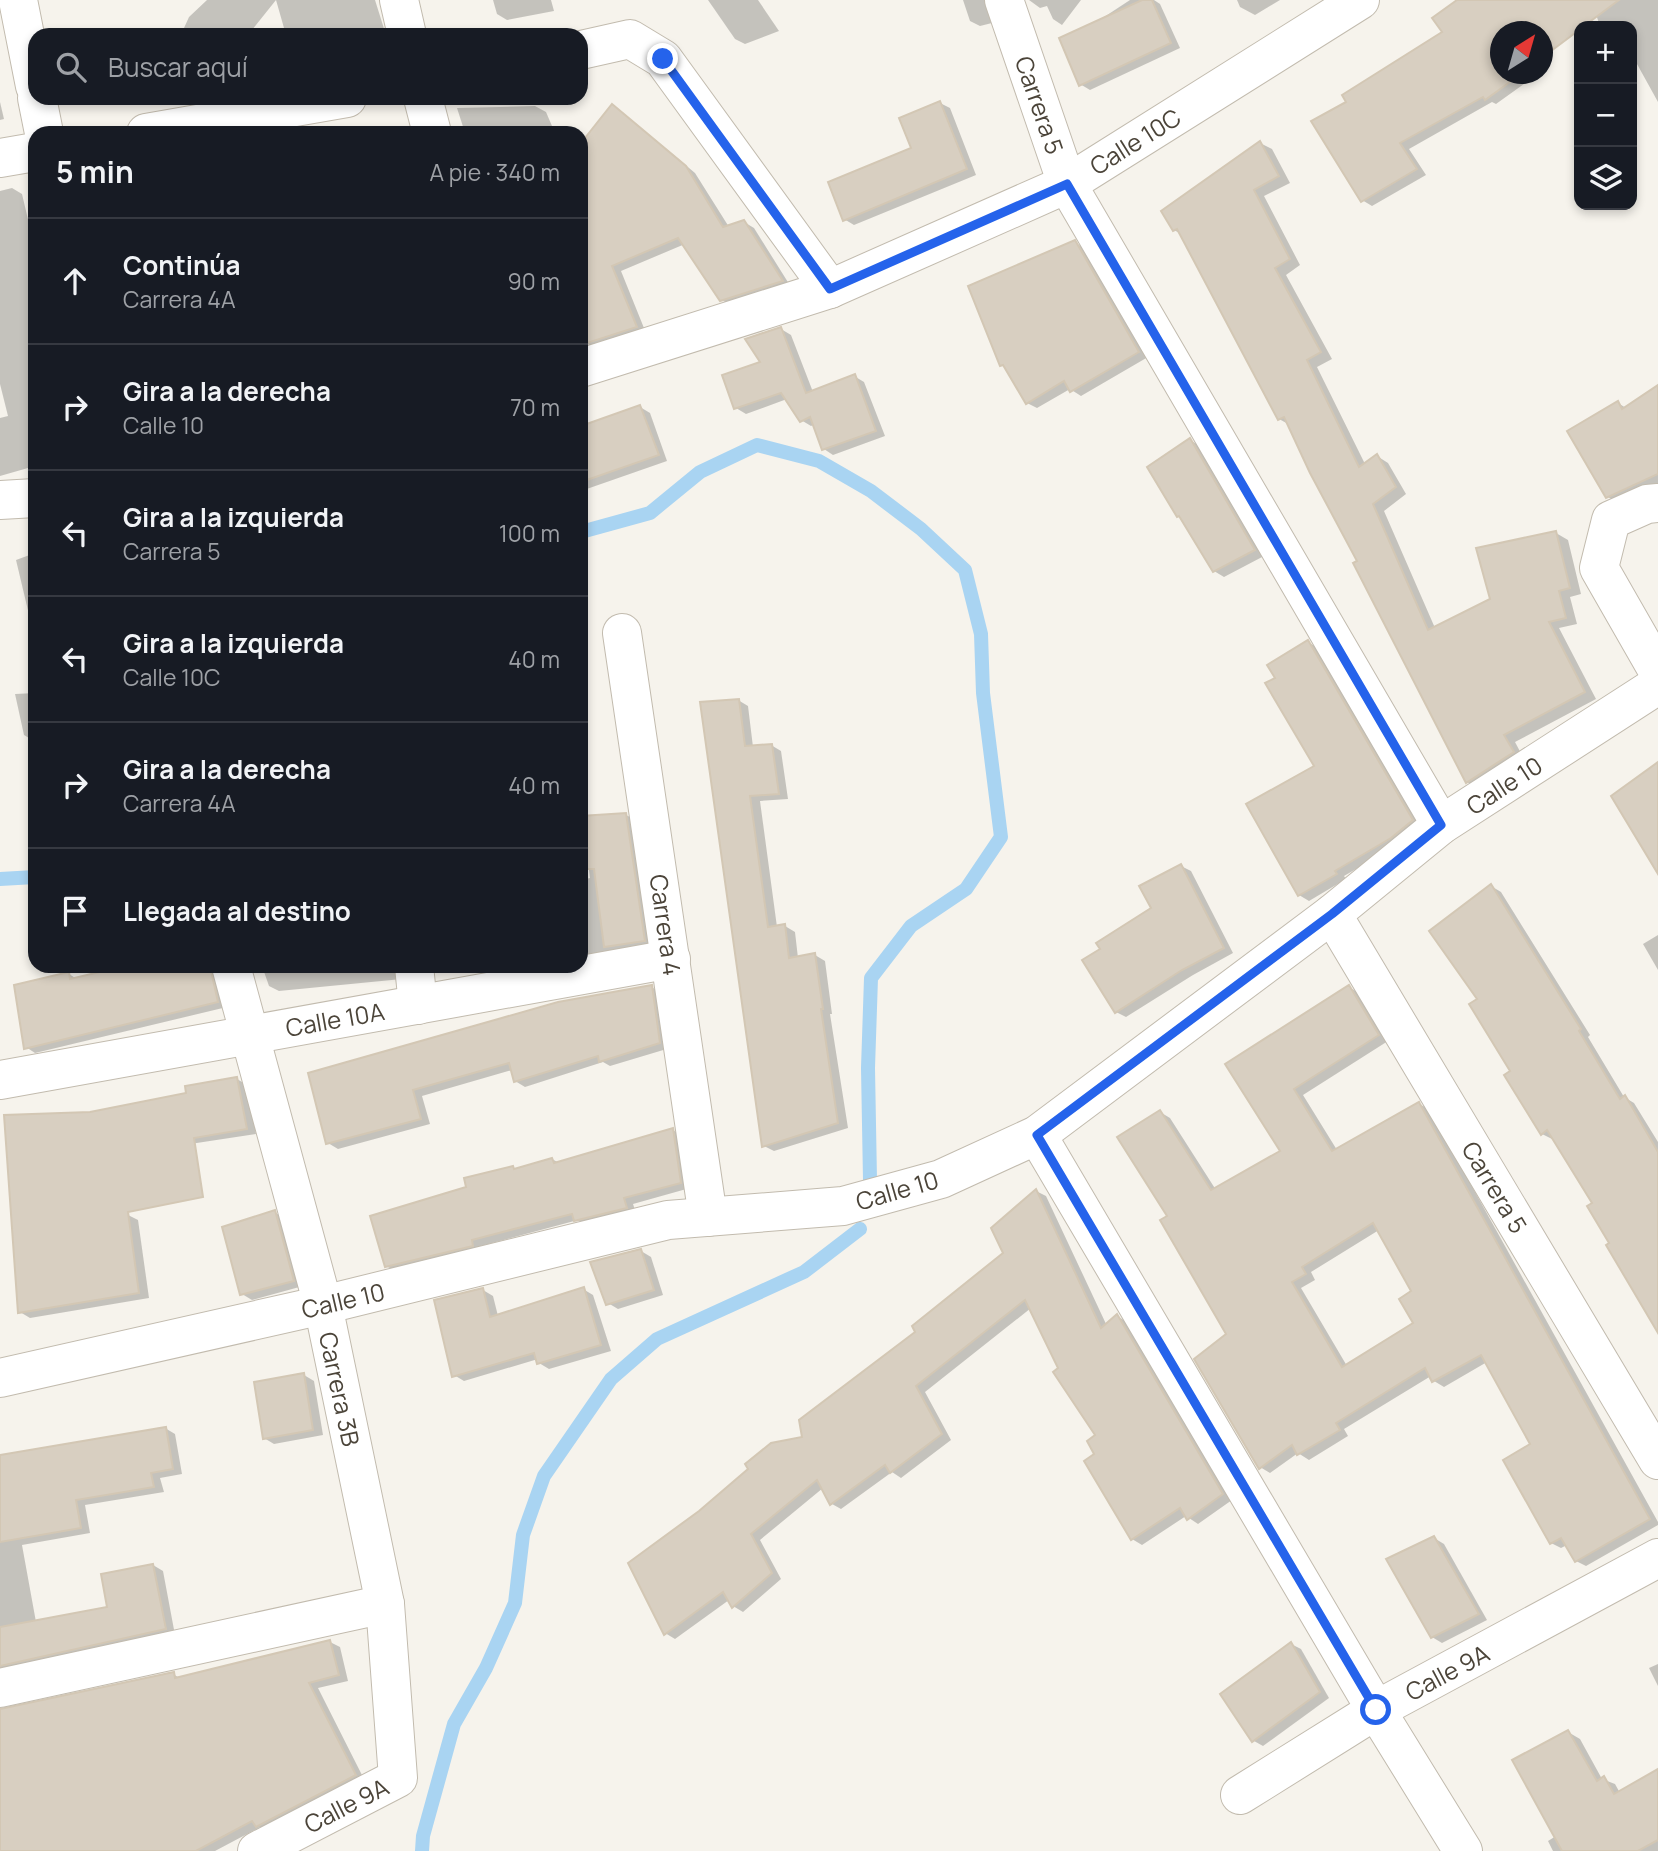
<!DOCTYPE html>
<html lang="es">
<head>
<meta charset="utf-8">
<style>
	body { margin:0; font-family:Manrope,sans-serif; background:#242831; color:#f1f3f6 }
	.controls { position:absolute; right:21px; top:21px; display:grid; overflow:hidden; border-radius:14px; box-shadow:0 4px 10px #0003 }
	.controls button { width:63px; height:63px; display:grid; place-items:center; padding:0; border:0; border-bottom:2px solid #363941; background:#171b24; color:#f1f3f6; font:35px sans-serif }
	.compass { position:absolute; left:1490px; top:21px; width:63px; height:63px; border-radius:50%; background:#171b24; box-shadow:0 4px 10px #0003; rotate:37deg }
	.stop { position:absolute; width:21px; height:21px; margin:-16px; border:5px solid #2563eb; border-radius:50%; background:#fff }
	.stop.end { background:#2563eb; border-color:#fff; box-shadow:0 2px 7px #0008 }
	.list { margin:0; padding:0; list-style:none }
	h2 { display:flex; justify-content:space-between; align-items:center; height:91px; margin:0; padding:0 28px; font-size:30px }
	h2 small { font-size:23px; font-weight:400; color:#9ea1a6 }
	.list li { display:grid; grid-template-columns:46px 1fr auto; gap:21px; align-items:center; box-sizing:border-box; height:126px; padding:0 28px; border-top:2px solid #363941 }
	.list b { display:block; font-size:26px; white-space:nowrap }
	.list p { margin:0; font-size:23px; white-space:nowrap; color:#9ea1a6 }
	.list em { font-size:23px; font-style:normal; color:#9ea1a6 }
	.icon { flex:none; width:38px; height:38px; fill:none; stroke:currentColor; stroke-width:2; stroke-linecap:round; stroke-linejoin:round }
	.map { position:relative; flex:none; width:1658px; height:1851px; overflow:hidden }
	.search { position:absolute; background:#171b24; box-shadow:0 4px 10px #0003; left:28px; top:28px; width:560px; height:77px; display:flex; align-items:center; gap:18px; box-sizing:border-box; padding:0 24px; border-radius:21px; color:#9ea1a6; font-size:26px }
	.panel { position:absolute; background:#171b24; box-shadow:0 4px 10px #0003; left:28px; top:126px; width:560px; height:847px; border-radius:21px }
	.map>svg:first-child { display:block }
</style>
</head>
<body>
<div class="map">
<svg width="1658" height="1851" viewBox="0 0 1658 1851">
	<rect width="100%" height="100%" fill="#f6f3ec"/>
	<g fill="#0003" fill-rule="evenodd">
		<path d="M207 0H375L386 35H286L276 0 248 35H185L184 28 189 17Z"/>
		<path d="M493 0H551L554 11 507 20 497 14Z"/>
		<path d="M708 0H758L779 31 745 44 735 39Z"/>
		<path d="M963 0H993L996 22 980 26 970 21Z"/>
		<path d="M1029 0H1081L1062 25 1053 19 1047 6 1040 8Z"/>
		<path d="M1130 0H1154L1160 4 1180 48 1090 90 1080 84 1063 44Z"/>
		<path d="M1237 0H1280L1255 15 1240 7Z"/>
		<path d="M1460 0H1585L1500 32V74H1533L1535 76 1496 104 1492 102 1409 149 1426 175 1372 206 1362 200 1348 102 1444 33Z"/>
		<path d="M1591 0H1658V102L1632 55V26H1600Z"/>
		<path d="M0 102 4 119 0 120Z"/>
		<path d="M940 103 950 108 976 175 854 225 844 219 914 149Z"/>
		<path d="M535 106 546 112 555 133H465L457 108Z"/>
		<path d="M613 107 622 112 695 173 729 227 744 222 754 228 791 287 732 305 721 300 685 244 621 271 646 333 596 349 586 343 581 330V146Z"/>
		<path d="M1260 143 1272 149 1290 183 1264 196 1300 265 1286 275 1332 359 1317 367 1365 464 1377 456 1388 463 1406 494 1384 511 1435 628 1492 600 1556 533 1568 540 1581 594 1570 597 1577 624 1559 628 1596 699 1515 742 1524 759 1478 789 1467 782 1290 425 1279 419 1181 234 1174 230Z"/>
		<path d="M12 188 22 194 35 249V466L0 476V418L8 416 0 384V191Z"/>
		<path d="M1074 242 1084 248 1148 357 1081 396 1070 389 1037 408 1027 403 1007 368 1001 365Z"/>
		<path d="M781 329 791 335 813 392 854 376 864 382 885 436 833 455 824 449 815 424 811 426 801 420 787 399 746 414 736 408Z"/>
		<path d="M1658 387V485L1618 503 1608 497 1618 403 1626 408Z"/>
		<path d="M640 407 650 413 667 461 581 491V428Z"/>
		<path d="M1190 440 1200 446 1264 556 1224 577 1214 571 1184 520 1178 516Z"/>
		<path d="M35 553V640L16 560Z"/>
		<path d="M1308 642 1318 648 1422 826 1401 843 1344 876 1346 879 1309 901 1299 895 1316 766 1277 678Z"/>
		<path d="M35 693V740L34 741 24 735 15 694Z"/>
		<path d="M738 700 748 706 753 747 771 745 781 751 788 799 760 801 777 927 785 926 795 932 798 958 815 955 825 961 832 1014H830L848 1128 774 1151 764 1146Z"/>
		<path d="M626 815 636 820 655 946 581 956V880L590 878 582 818Z"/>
		<path d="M1181 866 1191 871 1233 953 1193 975 1126 1017 1116 1012 1102 949 1153 909Z"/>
		<path d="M1491 886 1501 892 1590 1035 1588 1037 1624 1097 1634 1103 1658 1142V1329L1612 1243 1594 1204 1554 1138 1552 1139 1542 1134 1480 999Z"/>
		<path d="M1658 935V970L1643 944Z"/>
		<path d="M132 966H220L227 1007 35 1053 26 1047 69 974 77 979Z"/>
		<path d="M262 966H404L402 979 279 991 269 986Z"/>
		<path d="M437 966H502L448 973Z"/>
		<path d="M651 987 661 992 670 1048 610 1066 603 1062 525 1087 515 1081 512 1070 422 1096 430 1124 338 1149 328 1143 310 1074Z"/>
		<path d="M1349 987 1359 993 1388 1041 1303 1095 1337 1150 1419 1104 1429 1109 1658 1522V1525L1586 1566 1576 1561 1567 1545 1561 1548 1551 1543 1532 1445 1487 1362 1444 1387 1434 1381 1431 1376 1344 1429 1348 1436 1309 1460 1298 1453 1270 1473 1260 1467 1229 1334 1170 1216 1160 1112 1170 1118 1216 1190 1282 1152 1228 1065ZM1379 1230 1413 1292 1415 1324 1347 1366 1301 1288 1315 1280 1311 1272Z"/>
		<path d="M237 1079 247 1085 256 1134 19 1170 90 1113 189 1095Z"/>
		<path d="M673 1130 682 1136 690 1188 633 1204 636 1213 586 1225 578 1220 481 1246 482 1251 397 1272 386 1266 468 1189 513 1168 517 1170 552 1159 559 1163Z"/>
		<path d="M1036 1191 1046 1196 1107 1326 1117 1316 1127 1322 1232 1500 1198 1524 1186 1516 1142 1545 1132 1539 1097 1455V1436L1060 1368 1031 1308 925 1392 951 1440 901 1478 892 1472 841 1509 832 1504 823 1488 760 1540 781 1579 743 1612 733 1606 729 1600 675 1639 665 1633 804 1438 1005 1254Z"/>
		<path d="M274 1212 284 1218 303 1286 252 1300 242 1294Z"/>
		<path d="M128 1215 138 1220 149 1298 30 1318 20 1312Z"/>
		<path d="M641 1251 651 1257 663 1295 618 1309 608 1303Z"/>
		<path d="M583 1289 593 1295 611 1351 549 1369 539 1363 538 1359 464 1381 454 1375 483 1290 493 1296 498 1316Z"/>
		<path d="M304 1375 314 1381 323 1435 274 1444 264 1438Z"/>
		<path d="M165 1428 175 1434 182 1474 160 1478 164 1492 85 1505 90 1533 22 1545 36 1622 109 1608 153 1565 163 1571 175 1635 0 1675V1457Z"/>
		<path d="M1434 1538 1444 1544 1487 1620 1442 1643 1432 1637Z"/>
		<path d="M330 1642 340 1647 348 1681 318 1688 365 1781 267 1831 260 1827 215 1851H0V1711L173 1674 181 1679Z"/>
		<path d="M1291 1644 1301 1649 1329 1698 1263 1746 1254 1741Z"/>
		<path d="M1658 1664V1686L1649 1668Z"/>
		<path d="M1568 1732 1580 1739 1602 1779 1615 1784 1620 1793 1658 1771V1851H1553L1548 1841 1556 1836Z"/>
	</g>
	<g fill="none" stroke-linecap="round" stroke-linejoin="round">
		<g stroke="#a9d4f2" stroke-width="14">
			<path d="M581 532 650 513 700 472 757 445 819 461 871 491 921 529 965 570 981 634 983 693 1001 837 966 889 911 926 871 978 868 1068 870 1180"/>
			<path d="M0 879 35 877"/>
			<path d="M422 1851 423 1836 454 1724 486 1668 515 1603 523 1535 544 1476 611 1379 657 1339 804 1272 860 1229"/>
		</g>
	</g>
	<g fill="#d8cfc1" stroke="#d3c7b4" stroke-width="2" fill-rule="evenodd">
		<path d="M1142 0H1152L1171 43 1079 86 1059 38Z"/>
		<path d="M1457 0H1619L1584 26H1579V30L1543 57V32H1501V74H1521L1485 100 1483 97 1400 143 1417 169 1361 202 1311 121 1346 102 1342 95 1442 32 1432 18Z"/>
		<path d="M940 101 967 169 843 221 828 182 911 148 899 118Z"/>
		<path d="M612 104 686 166 723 227 744 220 783 281 720 301 678 238 612 266 637 327 581 345V143Z"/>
		<path d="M1260 141 1279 176 1254 190 1290 259 1275 268 1321 352 1307 360 1359 467 1377 454 1396 487 1373 504 1428 630 1490 599 1476 548 1556 531 1570 588 1559 591 1566 618 1549 622 1585 692 1504 735 1514 752 1466 783 1353 563 1357 561 1310 473 1284 417 1278 420 1186 246 1177 229 1173 231 1161 211Z"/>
		<path d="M1075 240 1139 352 1070 392 1064 381 1026 404 1003 365 1000 366 968 286Z"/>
		<path d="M781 327 806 393 855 374 876 431 822 450 810 417 800 422 781 393 734 409 722 375 760 362 745 339Z"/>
		<path d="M1658 385V474L1606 498 1567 431 1618 401 1622 409Z"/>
		<path d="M640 405 659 455 581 482V426Z"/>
		<path d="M1190 438 1255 550 1213 572 1179 516 1177 517 1147 467Z"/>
		<path d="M1308 640 1413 820 1391 838 1335 871 1337 874 1298 896 1246 804 1314 766 1265 683 1275 678 1267 665Z"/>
		<path d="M739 699 745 746 772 744 779 794 750 796 768 927 785 924 789 958 815 953 823 1009H821L838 1123 762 1147 700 702Z"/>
		<path d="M1658 762V874L1611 796Z"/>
		<path d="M626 813 645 941 604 947 594 869H587L581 816Z"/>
		<path d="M1181 864 1224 948 1182 970 1115 1013 1082 960 1100 949 1096 943 1151 908 1139 886Z"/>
		<path d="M1491 884 1581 1029 1579 1031 1620 1099 1625 1095 1658 1152V1333L1606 1245 1609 1243 1587 1206 1592 1203 1547 1130 1541 1135 1504 1075 1510 1071 1469 1004 1477 999 1429 931Z"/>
		<path d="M125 966H210L218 1002 24 1049 14 985 69 972 70 979Z"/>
		<path d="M652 985 660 1043 599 1062 598 1056 514 1082 509 1063 413 1090 421 1119 326 1144 308 1073 558 1002Z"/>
		<path d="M1349 985 1379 1035 1294 1089 1332 1151 1419 1102 1420 1104 1650 1519 1575 1562 1561 1538 1550 1544 1503 1460 1530 1444 1481 1355 1432 1382 1425 1368 1336 1423 1340 1430 1297 1455 1292 1445 1259 1469 1194 1359 1226 1334 1160 1220 1167 1216 1117 1137 1160 1110 1211 1190 1280 1151 1225 1064ZM1373 1223 1411 1291 1399 1299 1413 1323 1342 1367 1292 1282 1306 1274 1302 1267Z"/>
		<path d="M237 1077 247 1129 194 1138 203 1197 128 1212 139 1293 18 1313 4 1115 90 1112 186 1093 185 1086Z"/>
		<path d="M673 1128 681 1183 624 1198 627 1208 574 1221 572 1214 472 1240 473 1246 385 1267 370 1216 466 1187 464 1178 513 1166 514 1169 552 1158 554 1163Z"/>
		<path d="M1036 1189 1101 1328 1117 1314 1223 1494 1187 1520 1180 1508 1131 1540 1084 1461 1094 1454 1087 1441 1095 1435 1053 1372 1058 1368 1025 1300 916 1386 942 1434 890 1473 885 1465 830 1505 817 1480 751 1534 772 1573 732 1608 723 1592 664 1635 628 1563 699 1511 748 1469 745 1464 771 1443 802 1437 799 1420 915 1332 912 1326 1003 1253 991 1228Z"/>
		<path d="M275 1210 294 1281 240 1295 222 1227Z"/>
		<path d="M641 1249 654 1290 606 1305 590 1262Z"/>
		<path d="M584 1287 601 1345 537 1364 534 1353 452 1377 434 1300 483 1288 490 1317Z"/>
		<path d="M304 1373 313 1430 263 1439 254 1382Z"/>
		<path d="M166 1427 173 1469 151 1473 154 1487 76 1500 81 1528 0 1542V1455Z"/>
		<path d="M1434 1536 1479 1614 1431 1638 1386 1559Z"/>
		<path d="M153 1564 166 1629 0 1666V1627L107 1607 101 1574Z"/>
		<path d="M330 1640 339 1675 309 1683 356 1775 256 1827 252 1821 196 1851H0V1709L174 1672 175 1678Z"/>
		<path d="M1291 1642 1320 1692 1252 1742 1220 1694Z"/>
		<path d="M1568 1730 1597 1781 1604 1776 1614 1794 1658 1769V1840L1638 1851H1562L1512 1760Z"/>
	</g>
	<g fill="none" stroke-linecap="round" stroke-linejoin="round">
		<g stroke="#c2bbae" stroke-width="40">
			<g id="street">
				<path d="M18 0 35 86"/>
				<path d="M399 0 407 35"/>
				<path d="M1004 0 1067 184 1441 825"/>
				<path d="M581 50 630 39 663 59 830 289"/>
				<path d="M37 98 44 133"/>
				<path d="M423 98 432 133"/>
				<path d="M146 133 347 98"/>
				<path d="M0 158 35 152"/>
				<path d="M581 368 830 289 1067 184 1360 0"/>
				<path d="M0 500 35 498"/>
				<path d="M1658 503 1647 504 1611 520 1599 568 1658 671"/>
				<path d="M622 633 708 1217"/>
				<path d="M1332 914 1658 1460"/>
				<path d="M231 966 323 1305 385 1604 398 1778 257 1851"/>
				<path d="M414 966 418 1005"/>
				<path d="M0 1080 671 959"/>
				<path d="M1037 1135 1376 1710 1463 1851"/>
				<path d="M0 1378 323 1305 668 1220 843 1206 941 1179 1037 1135 1332 914 1441 825 1658 685"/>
				<path d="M0 1688 385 1604"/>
				<path d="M1240 1795 1376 1710 1658 1558"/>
			</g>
		</g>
		<use href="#street" stroke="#fff" stroke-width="38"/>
	</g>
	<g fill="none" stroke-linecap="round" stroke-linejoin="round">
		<path stroke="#2563eb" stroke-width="9" d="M663 59 830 289 1067 184 1441 825 1332 914 1037 1135 1376 1710"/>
	</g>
	<g text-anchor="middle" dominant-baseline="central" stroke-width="7" stroke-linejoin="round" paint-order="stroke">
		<g font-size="24" fill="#4b4439" stroke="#fff">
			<text transform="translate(1040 105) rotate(71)">Carrera 5</text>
			<text transform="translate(1135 141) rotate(-32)">Calle 10C</text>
			<text transform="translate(1504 785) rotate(-33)">Calle 10</text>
			<text transform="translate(666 925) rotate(82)">Carrera 4</text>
			<text transform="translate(335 1019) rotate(-10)">Calle 10A</text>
			<text transform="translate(1495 1187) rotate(59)">Carrera 5</text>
			<text transform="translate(897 1190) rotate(-16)">Calle 10</text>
			<text transform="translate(343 1300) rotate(-13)">Calle 10</text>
			<text transform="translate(340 1389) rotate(78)">Carrera 3B</text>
			<text transform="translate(1447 1672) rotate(-28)">Calle 9A</text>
			<text transform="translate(346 1805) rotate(-27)">Calle 9A</text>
		</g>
	</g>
</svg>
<div class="controls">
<button>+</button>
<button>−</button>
<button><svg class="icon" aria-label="layers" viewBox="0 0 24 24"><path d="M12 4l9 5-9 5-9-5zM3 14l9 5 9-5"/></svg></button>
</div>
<svg class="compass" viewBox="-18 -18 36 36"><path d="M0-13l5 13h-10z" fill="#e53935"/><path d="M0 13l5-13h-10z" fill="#9ea1a6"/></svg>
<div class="stop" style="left:1376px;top:1710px"></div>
<div class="stop end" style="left:663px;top:59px"></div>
<div class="search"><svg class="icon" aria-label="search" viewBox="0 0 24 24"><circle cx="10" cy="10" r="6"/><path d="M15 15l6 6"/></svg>Buscar aquí</div>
<section class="panel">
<h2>5 min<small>A pie · 340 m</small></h2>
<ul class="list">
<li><svg class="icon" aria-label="ahead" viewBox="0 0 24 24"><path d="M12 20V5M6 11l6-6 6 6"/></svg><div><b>Continúa</b><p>Carrera 4A</p></div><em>90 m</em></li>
<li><svg class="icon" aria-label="right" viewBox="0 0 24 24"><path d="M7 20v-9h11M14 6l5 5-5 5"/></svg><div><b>Gira a la derecha</b><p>Calle 10</p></div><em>70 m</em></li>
<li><svg class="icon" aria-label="left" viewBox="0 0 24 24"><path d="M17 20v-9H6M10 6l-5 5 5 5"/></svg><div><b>Gira a la izquierda</b><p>Carrera 5</p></div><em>100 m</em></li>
<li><svg class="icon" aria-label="left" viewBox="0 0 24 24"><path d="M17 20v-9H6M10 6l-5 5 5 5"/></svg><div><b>Gira a la izquierda</b><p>Calle 10C</p></div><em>40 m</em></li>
<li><svg class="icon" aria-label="right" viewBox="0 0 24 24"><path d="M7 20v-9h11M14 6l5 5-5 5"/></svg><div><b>Gira a la derecha</b><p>Carrera 4A</p></div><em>40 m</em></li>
<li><svg class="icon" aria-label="arrive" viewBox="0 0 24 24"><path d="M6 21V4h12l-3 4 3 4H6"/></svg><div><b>Llegada al destino</b></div></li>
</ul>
</section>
</div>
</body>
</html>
